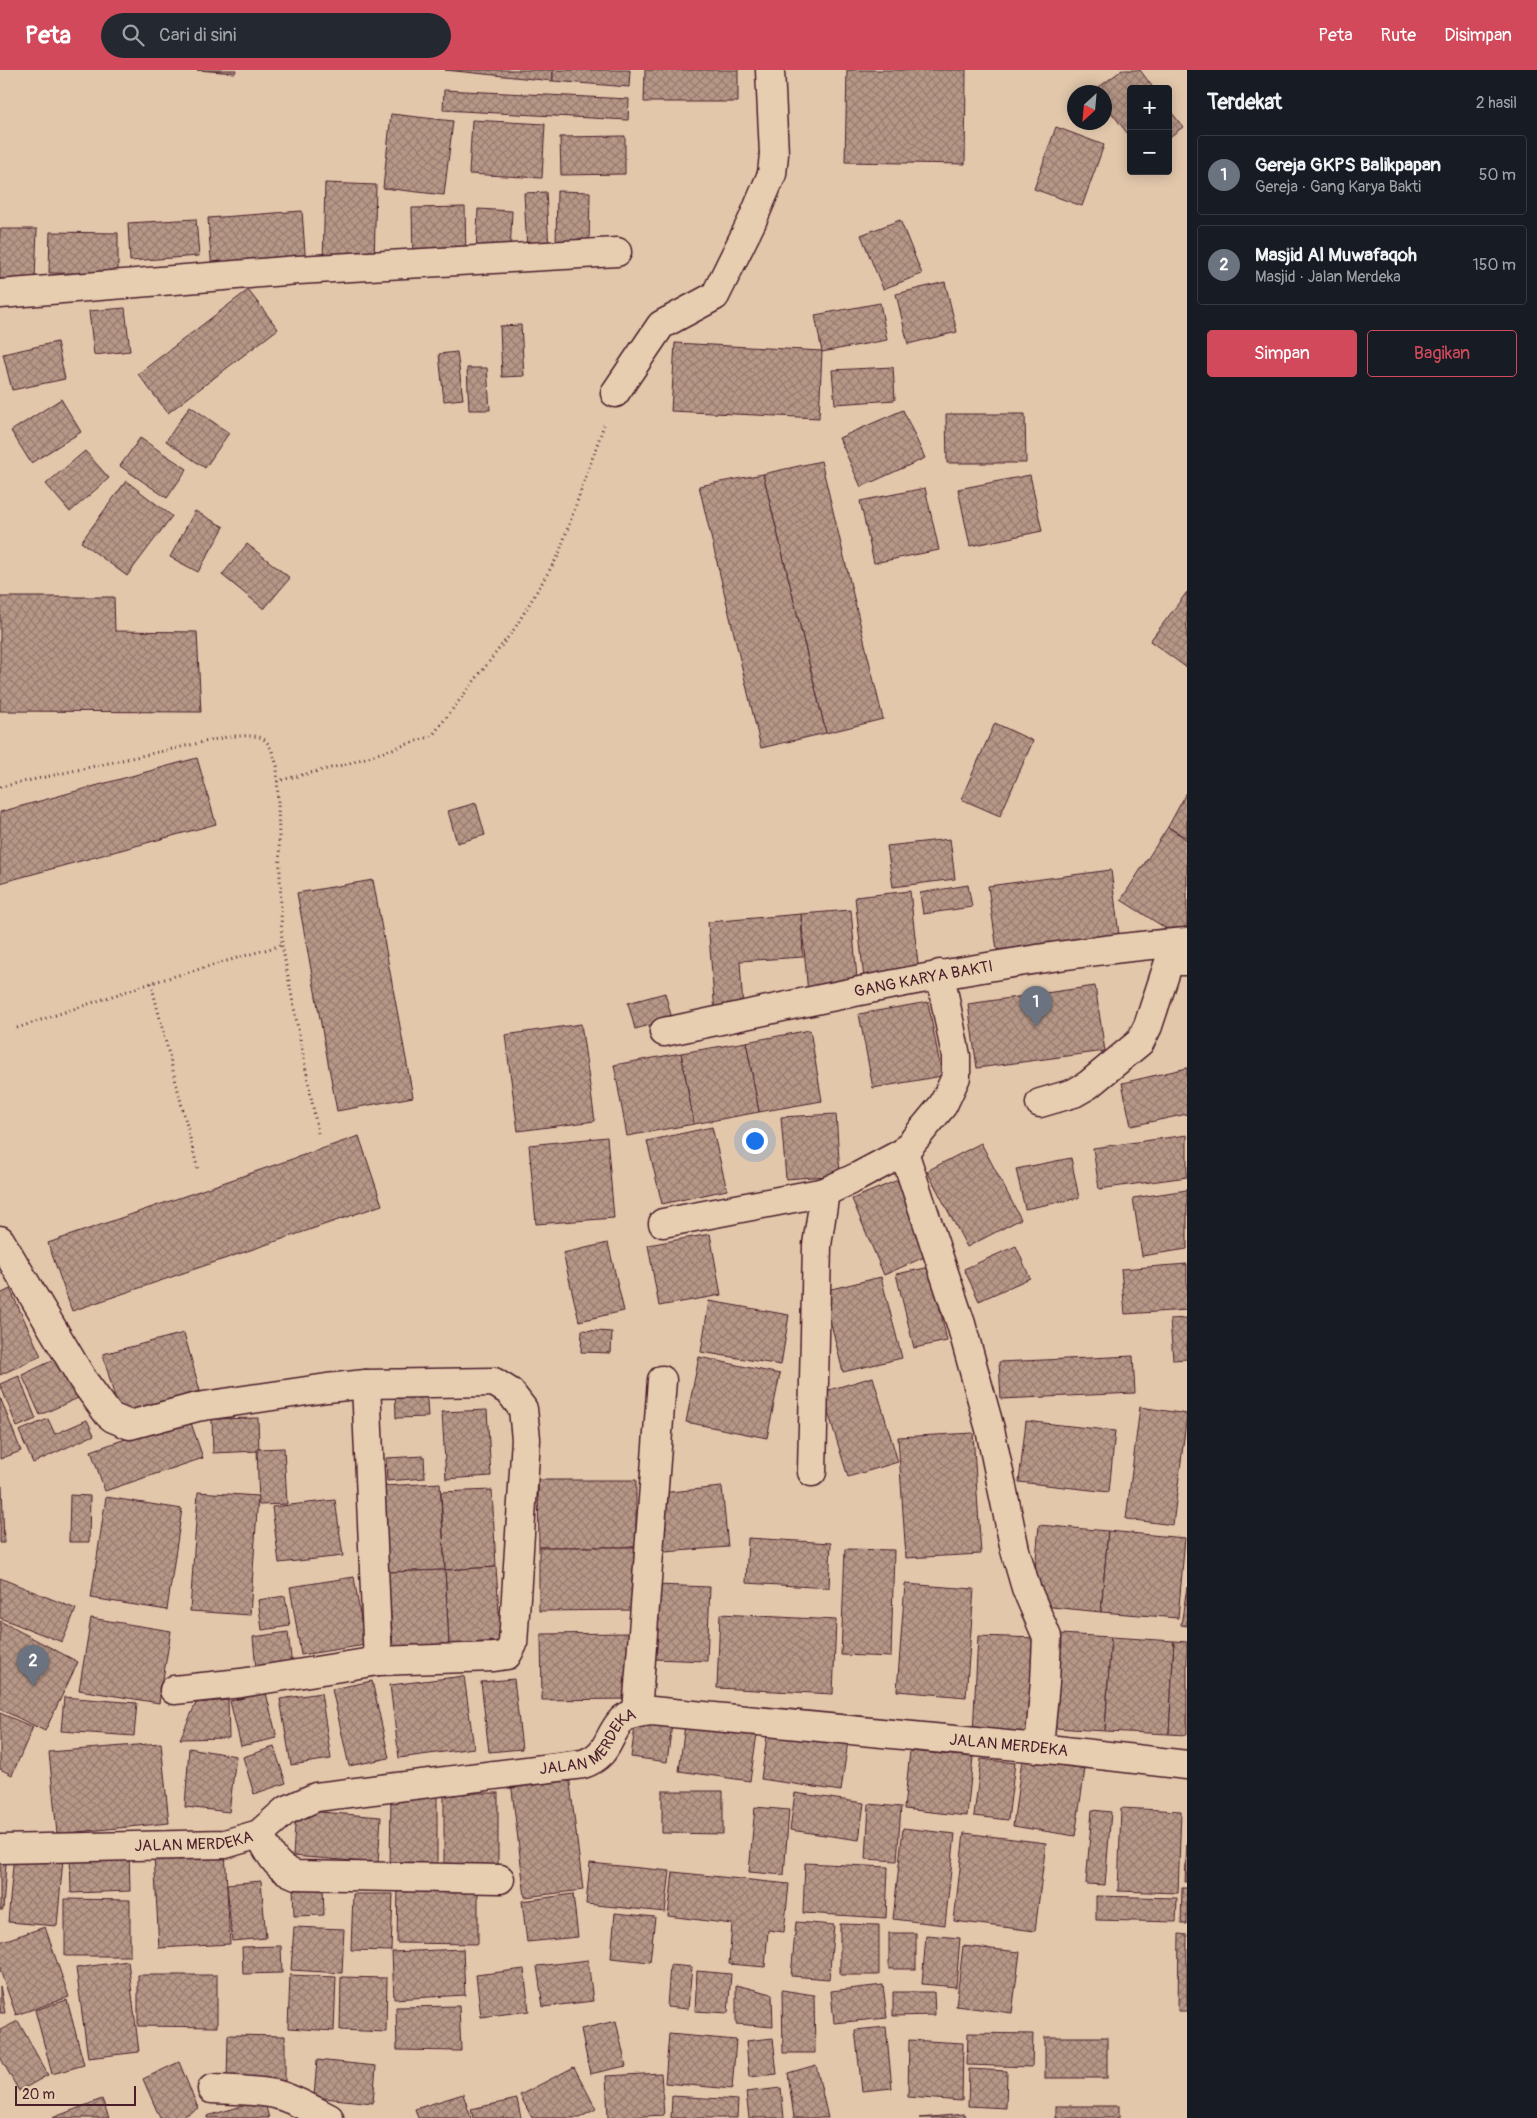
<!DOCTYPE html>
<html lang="id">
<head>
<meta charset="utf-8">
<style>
	body { margin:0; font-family:Pangolin,sans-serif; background:#242831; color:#f1f3f6 }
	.controls { position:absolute; right:15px; top:15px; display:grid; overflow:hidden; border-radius:5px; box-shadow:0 2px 12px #0003 }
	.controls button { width:45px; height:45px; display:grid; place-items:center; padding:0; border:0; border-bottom:1px solid #363941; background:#171b24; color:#f1f3f6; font:25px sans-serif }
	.compass { position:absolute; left:1067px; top:15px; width:45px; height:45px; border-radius:50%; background:#171b24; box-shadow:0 2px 12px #0003; rotate:206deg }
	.scale { position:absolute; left:15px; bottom:12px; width:121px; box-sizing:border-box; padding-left:5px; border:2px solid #4a1f2b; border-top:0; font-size:14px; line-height:18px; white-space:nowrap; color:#4a1f2b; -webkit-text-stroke:4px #e8ceb0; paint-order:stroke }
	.you { position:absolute; left:754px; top:1070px; width:18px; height:18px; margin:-12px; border:4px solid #fff; border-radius:50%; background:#1a73e8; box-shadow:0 0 0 8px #1a73e833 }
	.badge { display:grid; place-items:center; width:32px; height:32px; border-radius:50%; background:#d1495b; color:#fff; font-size:16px; font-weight:700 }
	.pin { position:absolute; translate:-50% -41px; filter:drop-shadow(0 1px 2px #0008) }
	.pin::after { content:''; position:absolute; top:26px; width:18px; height:15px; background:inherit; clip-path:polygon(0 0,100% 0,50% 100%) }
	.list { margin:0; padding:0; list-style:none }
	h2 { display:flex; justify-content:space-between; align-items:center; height:65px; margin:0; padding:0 20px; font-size:21px }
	h2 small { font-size:16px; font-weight:400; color:#9ea1a6 }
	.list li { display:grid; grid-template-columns:32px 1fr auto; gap:15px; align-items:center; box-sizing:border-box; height:80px; margin:0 10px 10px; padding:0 10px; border:1px solid #363941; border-radius:5px }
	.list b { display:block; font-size:19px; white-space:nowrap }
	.list p { margin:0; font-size:16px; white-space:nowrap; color:#9ea1a6 }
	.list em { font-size:16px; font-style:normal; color:#9ea1a6 }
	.actions { display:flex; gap:10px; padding:15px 20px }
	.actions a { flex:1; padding:11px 0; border:1px solid #d1495b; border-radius:5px; text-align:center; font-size:18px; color:#d1495b }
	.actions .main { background:#d1495b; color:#fff }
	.icon { flex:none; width:28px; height:28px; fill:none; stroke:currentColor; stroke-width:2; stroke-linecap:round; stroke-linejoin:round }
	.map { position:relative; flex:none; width:1187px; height:2048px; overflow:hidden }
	header { display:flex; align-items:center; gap:30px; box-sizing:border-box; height:70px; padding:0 25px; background:#d1495b; color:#fff }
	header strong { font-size:24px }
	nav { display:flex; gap:28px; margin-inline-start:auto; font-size:18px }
	.search { width:350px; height:45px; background:#242831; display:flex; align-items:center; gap:12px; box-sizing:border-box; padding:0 18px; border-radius:28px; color:#9ea1a6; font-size:19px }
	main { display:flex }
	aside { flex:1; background:#171b24 }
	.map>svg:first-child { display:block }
</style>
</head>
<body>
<header>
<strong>Peta</strong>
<div class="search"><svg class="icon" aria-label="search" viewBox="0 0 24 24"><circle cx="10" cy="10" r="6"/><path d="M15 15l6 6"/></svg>Cari di sini</div>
<nav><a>Peta</a><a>Rute</a><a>Disimpan</a></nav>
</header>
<main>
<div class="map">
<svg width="1187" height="2048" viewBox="0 0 1187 2048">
	<defs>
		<pattern id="building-cross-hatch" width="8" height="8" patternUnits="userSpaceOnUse" patternTransform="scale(1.25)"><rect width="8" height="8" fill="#b79887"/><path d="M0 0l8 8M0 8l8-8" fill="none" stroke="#977b6f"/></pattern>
	</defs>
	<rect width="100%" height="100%" fill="#e2c7ab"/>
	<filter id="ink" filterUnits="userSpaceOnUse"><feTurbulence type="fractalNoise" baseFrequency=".02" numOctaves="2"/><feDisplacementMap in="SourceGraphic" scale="10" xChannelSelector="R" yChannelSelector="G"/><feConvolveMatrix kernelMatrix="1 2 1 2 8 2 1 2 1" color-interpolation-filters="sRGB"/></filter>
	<g filter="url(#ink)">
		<g fill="url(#building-cross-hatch)" stroke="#4a1f2b">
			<path d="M197 0H236L235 3Z"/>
			<path d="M445 0H553V11Z"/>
			<path d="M553 0H630L629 17 553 11Z"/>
			<path d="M645 0H738V32H644Z"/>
			<path d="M847 0H966L965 94 845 92Z"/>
			<path d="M1122 0H1140L1154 19H1131V68L1104 33V22H1096L1095 20Z"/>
			<path d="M444 20 629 29 628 50 443 40Z"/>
			<path d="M1168 38 1183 57 1168 68Z"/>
			<path d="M391 44 453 51 444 125 383 118Z"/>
			<path d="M472 50 545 54 542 108 469 104Z"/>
			<path d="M1056 57 1104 75 1082 136 1034 119Z"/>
			<path d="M625 66V104L561 105 560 67Z"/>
			<path d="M325 113 376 115 374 196 323 195Z"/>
			<path d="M557 121 590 122 589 175 556 174Z"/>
			<path d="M546 122 549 180 527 181 524 123Z"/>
			<path d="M465 137 466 189 413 190 412 138Z"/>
			<path d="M478 139 512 141 510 186 476 184Z"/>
			<path d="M302 141 306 196 212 202 208 148Z"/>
			<path d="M196 149 199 186 130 191 128 153Z"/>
			<path d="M900 150 922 204 883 219 861 165Z"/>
			<path d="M0 159H37L35 209H0Z"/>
			<path d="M50 162 118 163V204L49 203Z"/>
			<path d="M945 212 957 262 908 274 896 224Z"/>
			<path d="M248 220 278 259 168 343 138 304Z"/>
			<path d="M880 233 887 270 822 282 815 245Z"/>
			<path d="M125 238 130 281 94 285 89 241Z"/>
			<path d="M521 255 524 306 502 307 500 256Z"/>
			<path d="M57 272 65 309 12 320 3 284Z"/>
			<path d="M675 273 822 281 819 348 671 341Z"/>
			<path d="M457 282 463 329 444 331 439 284Z"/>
			<path d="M893 297 895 330 835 334 832 300Z"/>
			<path d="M467 298H487L490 340H469Z"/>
			<path d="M61 329 81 362 31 393 11 361Z"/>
			<path d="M190 336 229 363 205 398 166 371Z"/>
			<path d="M903 340 925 388 861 417 839 368Z"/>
			<path d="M946 344H1025L1026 393H947Z"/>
			<path d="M140 368 187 399 167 428 120 396Z"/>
			<path d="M85 381 109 408 70 442 46 414Z"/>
			<path d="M821 391 883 649 826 663 763 404Z"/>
			<path d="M763 404 826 663 761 678 699 416Z"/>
			<path d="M1030 405 1042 461 970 476 958 419Z"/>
			<path d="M126 411 172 446 127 506 81 472Z"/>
			<path d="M925 418 939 480 874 493 860 431Z"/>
			<path d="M195 441 224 457 198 502 170 487Z"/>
			<path d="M247 474 290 508 264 539 222 505Z"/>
			<path d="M1187 522V598L1150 571Z"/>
			<path d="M0 527H114L115 561 197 562 201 642 0 641Z"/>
			<path d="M995 653 1033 671 1000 746 961 729Z"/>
			<path d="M197 688 216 754 0 813V742Z"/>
			<path d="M1187 722V768L1168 757Z"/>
			<path d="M476 733 485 765 457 773 448 741Z"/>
			<path d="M1168 757 1187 770V863L1183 869 1121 830Z"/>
			<path d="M950 769 955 809 893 817 887 776Z"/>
			<path d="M1111 800 1119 865 997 880 988 816Z"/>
			<path d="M373 810 413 1027 337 1041 297 823Z"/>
			<path d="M968 815 972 837 923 844 920 823Z"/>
			<path d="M910 821 919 903 864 909 855 827Z"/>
			<path d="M851 840 858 920 808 924 801 844Z"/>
			<path d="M801 844 803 887 740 891 743 939 715 943 708 852Z"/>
			<path d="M1095 916 1105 981 977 998 968 934Z"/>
			<path d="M665 923 672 949 635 959 628 933Z"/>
			<path d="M928 932 942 1006 873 1018 859 944Z"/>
			<path d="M581 954 595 1051 518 1061 505 965Z"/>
			<path d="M810 960 822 1031 759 1042 746 972Z"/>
			<path d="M746 972 759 1042 694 1054 681 983Z"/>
			<path d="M681 983 694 1054 627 1066 614 995Z"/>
			<path d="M1187 998V1044L1131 1056 1122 1013Z"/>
			<path d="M836 1044 840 1105 786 1109 781 1047Z"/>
			<path d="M712 1057 727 1120 662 1134 647 1071Z"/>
			<path d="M1187 1065V1107L1099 1119 1093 1078Z"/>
			<path d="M359 1066 382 1135 72 1241 48 1173Z"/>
			<path d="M607 1067 614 1148 536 1154 529 1075Z"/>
			<path d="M981 1073 1021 1149 967 1177 927 1101Z"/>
			<path d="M1071 1088 1079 1128 1025 1139 1016 1099Z"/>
			<path d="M898 1110 931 1184 884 1205 852 1129Z"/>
			<path d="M1187 1120V1179L1142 1186 1133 1128Z"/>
			<path d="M710 1164 721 1225 659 1236 648 1175Z"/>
			<path d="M608 1173 624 1241 579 1251 563 1183Z"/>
			<path d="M1016 1176 1030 1208 979 1231 964 1199Z"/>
			<path d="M1187 1194V1240L1125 1244 1121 1199Z"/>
			<path d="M931 1197 947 1271 914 1278 896 1204Z"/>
			<path d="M881 1207 902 1288 843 1302 823 1221Z"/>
			<path d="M10 1219 41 1286 0 1305V1224Z"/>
			<path d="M709 1231 789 1245 781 1295 701 1282Z"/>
			<path d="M1187 1248V1289L1173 1290 1170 1249Z"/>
			<path d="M582 1260 612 1262 611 1283 581 1282Z"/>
			<path d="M184 1263 200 1321 119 1343 103 1284Z"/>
			<path d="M1133 1286 1135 1323 1001 1329 999 1292Z"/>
			<path d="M60 1287 78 1328 40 1345 22 1305Z"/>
			<path d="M699 1287 780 1304 767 1368 686 1352Z"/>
			<path d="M19 1306 36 1349 17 1357 0 1314Z"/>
			<path d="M873 1307 898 1392 848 1407 822 1322Z"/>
			<path d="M426 1315 428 1347 396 1348 395 1316Z"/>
			<path d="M0 1327 21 1381 0 1389Z"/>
			<path d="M1140 1337 1187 1344 1173 1455 1126 1449Z"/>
			<path d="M487 1340 491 1406 446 1409 442 1342Z"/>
			<path d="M189 1347 203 1388 105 1421 91 1381Z"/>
			<path d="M258 1348 259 1381 213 1383 212 1349Z"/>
			<path d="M48 1349 55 1364 87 1350 94 1365 33 1393 19 1361Z"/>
			<path d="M1026 1351 1115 1361 1109 1422 1019 1412Z"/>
			<path d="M973 1363 981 1484 906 1488 898 1367Z"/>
			<path d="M284 1378 287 1434 259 1435 257 1379Z"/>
			<path d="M424 1386 425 1408 387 1411 386 1388Z"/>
			<path d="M538 1410H636V1477H539Z"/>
			<path d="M440 1413 445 1500 388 1502 383 1416Z"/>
			<path d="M0 1416H2L4 1473H0Z"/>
			<path d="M722 1417 728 1477 665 1482 659 1423Z"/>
			<path d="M492 1420 496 1497 445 1500 441 1422Z"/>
			<path d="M198 1422 258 1426 250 1545 190 1541Z"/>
			<path d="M70 1425 90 1426 89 1472H69Z"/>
			<path d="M106 1427 182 1439 167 1540 91 1528Z"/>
			<path d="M335 1430 343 1486 279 1493 272 1437Z"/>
			<path d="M1039 1455 1108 1461 1101 1542 1032 1535Z"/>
			<path d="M1108 1461 1185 1468 1178 1548 1101 1542Z"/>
			<path d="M748 1468 831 1473 829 1518 746 1513Z"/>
			<path d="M539 1477H636L637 1540 539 1541Z"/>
			<path d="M845 1479 894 1480 891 1587 841 1585Z"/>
			<path d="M496 1497 501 1571 449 1574 445 1500Z"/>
			<path d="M445 1500 449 1574 393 1577 388 1502Z"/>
			<path d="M354 1507 365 1575 301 1585 290 1517Z"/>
			<path d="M0 1508 76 1539 62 1572 0 1548Z"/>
			<path d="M905 1514 974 1519 966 1627 897 1621Z"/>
			<path d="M656 1515 710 1517 707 1591 653 1589Z"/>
			<path d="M1187 1517V1556L1181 1555Z"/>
			<path d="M285 1526 290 1556 262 1560 258 1530Z"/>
			<path d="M720 1544 836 1550 833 1624 717 1618Z"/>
			<path d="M91 1548 171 1561 159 1633 79 1620Z"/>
			<path d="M0 1551 78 1592 45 1661 0 1639Z"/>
			<path d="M288 1562 292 1596 256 1599 253 1567Z"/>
			<path d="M630 1563 631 1629 542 1630 541 1564Z"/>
			<path d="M1060 1564 1111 1567 1105 1661 1055 1658Z"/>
			<path d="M978 1566 1038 1568 1034 1666 973 1663Z"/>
			<path d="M1111 1567 1174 1571 1169 1664 1105 1661Z"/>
			<path d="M1174 1571 1187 1572V1665L1169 1664Z"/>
			<path d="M464 1606 474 1678 399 1688 390 1615Z"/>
			<path d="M514 1609 522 1679 489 1682 481 1612Z"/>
			<path d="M372 1611 389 1688 349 1696 332 1619Z"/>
			<path d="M266 1623 277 1668 241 1676 230 1631Z"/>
			<path d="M321 1623 331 1689 291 1695 280 1629Z"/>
			<path d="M64 1627 137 1633 134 1666 61 1661Z"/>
			<path d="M228 1630 229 1668 180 1669 196 1633Z"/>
			<path d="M0 1643 33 1657 12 1705 0 1699Z"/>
			<path d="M686 1647 758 1657 750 1711 679 1701Z"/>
			<path d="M636 1649 672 1654 667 1692 631 1687Z"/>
			<path d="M768 1659 848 1671 841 1721 761 1709Z"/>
			<path d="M161 1673 169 1753 57 1764 49 1682Z"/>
			<path d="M274 1677 286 1713 254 1724 243 1687Z"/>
			<path d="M189 1678 236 1686 229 1742 185 1737Z"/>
			<path d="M910 1681 973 1687 967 1746 904 1739Z"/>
			<path d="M981 1689 1015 1693 1008 1750 974 1746Z"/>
			<path d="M1022 1689 1085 1699 1075 1766 1013 1756Z"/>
			<path d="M569 1705 583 1820 525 1827 511 1712Z"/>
			<path d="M662 1721H723V1764L662 1763Z"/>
			<rect x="444" y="1723" width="54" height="79"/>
			<path d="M795 1723 864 1733 859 1770 790 1760Z"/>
			<path d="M391 1725H437V1798L390 1797Z"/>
			<path d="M869 1734 901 1737 897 1791 866 1789Z"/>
			<path d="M755 1737 789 1740 784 1805 749 1802Z"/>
			<path d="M1121 1738 1181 1741 1178 1823 1118 1821Z"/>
			<path d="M296 1740 381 1747 378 1793 293 1786Z"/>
			<path d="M1092 1740 1111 1742 1105 1815 1086 1814Z"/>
			<path d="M903 1758 955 1764 945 1855 893 1849Z"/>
			<path d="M964 1763 1046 1773 1035 1861 954 1851Z"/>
			<path d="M1187 1772V1812H1185Z"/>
			<path d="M225 1781 230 1874 159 1878 154 1785Z"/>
			<path d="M70 1782H129L130 1821 71 1823Z"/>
			<path d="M14 1784 63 1789 57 1856 8 1852Z"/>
			<path d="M0 1792 6 1793 3 1840H0Z"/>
			<path d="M590 1793 670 1801 665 1842 586 1834Z"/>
			<path d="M805 1793 888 1797 886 1848 803 1843Z"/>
			<path d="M673 1802 789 1814 784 1862 768 1860 765 1897 729 1894 732 1854 668 1846Z"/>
			<path d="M261 1811 266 1868 232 1871 227 1814Z"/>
			<path d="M398 1811 478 1812V1874L397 1873Z"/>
			<path d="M293 1816H323L324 1845 294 1846Z"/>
			<path d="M1182 1818H1187V1854H1181Z"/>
			<path d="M353 1824H393L391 1881 351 1880Z"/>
			<path d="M573 1824 578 1867 527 1872 522 1831Z"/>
			<path d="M1096 1826 1177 1828 1176 1852 1096 1850Z"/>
			<path d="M65 1829 130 1830V1886H65Z"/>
			<path d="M615 1843 655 1847 650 1892 611 1888Z"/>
			<path d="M796 1852 834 1855 829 1909 791 1906Z"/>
			<path d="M840 1854 879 1855V1905H840Z"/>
			<path d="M45 1857 69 1927 16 1945 0 1900V1872Z"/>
			<path d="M294 1857 344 1859 342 1903 291 1900Z"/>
			<rect x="889" y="1863" width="27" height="36"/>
			<path d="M1179 1864 1187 1865V1941H1178Z"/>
			<path d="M926 1865 960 1868 956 1917 922 1914Z"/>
			<path d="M281 1876 282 1903 243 1904 242 1877Z"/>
			<path d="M963 1876 1020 1882 1012 1943 956 1936Z"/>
			<path d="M463 1879 465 1925 394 1929 392 1882Z"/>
			<path d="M588 1890 593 1931 543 1937 537 1896Z"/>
			<path d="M128 1891 139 1982 88 1988 76 1898Z"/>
			<path d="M670 1895 692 1897 688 1939 667 1937Z"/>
			<path d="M524 1899 529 1941 481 1947 476 1905Z"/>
			<path d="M697 1901 731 1904 728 1943 695 1941Z"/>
			<path d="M138 1905H217V1957L138 1956Z"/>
			<path d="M290 1905 336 1907 334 1961 288 1958Z"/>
			<path d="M341 1907 387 1908 386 1962 340 1960Z"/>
			<path d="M736 1915 772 1924 773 1957 736 1954Z"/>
			<path d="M883 1915 887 1948 834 1953 831 1921Z"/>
			<path d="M0 1916 5 1943H0Z"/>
			<path d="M782 1920 814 1925 815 1983H783Z"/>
			<path d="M893 1922H934L935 1945 893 1946Z"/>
			<path d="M67 1930 84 1995 52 2004 35 1940Z"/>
			<path d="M459 1936 461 1981 397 1980 396 1937Z"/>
			<path d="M18 1951 48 2005 19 2021 0 1987V1960Z"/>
			<path d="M616 1951 626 1996 590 2004 581 1959Z"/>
			<path d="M886 1957 892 2018 862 2021 855 1960Z"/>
			<path d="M968 1963 1033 1964 1032 1997 967 1995Z"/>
			<path d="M669 1964 736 1970 732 2019 665 2013Z"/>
			<path d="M228 1965 285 1966V2011L227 2010Z"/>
			<rect x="1045" y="1967" width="62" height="41"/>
			<path d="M773 1968 777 2004 749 2007 746 1971Z"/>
			<path d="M909 1970 963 1973 962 2031 908 2027Z"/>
			<path d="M317 1990 376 1996 373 2033 314 2027Z"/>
			<path d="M179 1992 198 2038 181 2048H160L143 2009Z"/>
			<path d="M816 1995 828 2048H794L788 2003Z"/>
			<path d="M574 1997 596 2039 579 2048H532L520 2025Z"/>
			<path d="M969 1999 1007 2001 1006 2038 968 2036Z"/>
			<path d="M661 2003 664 2045 608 2048 606 2006Z"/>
			<path d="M781 2018 784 2048H749L746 2022Z"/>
			<path d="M463 2024 471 2048H418L415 2039Z"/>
			<path d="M672 2026 738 2030 737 2048H671Z"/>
			<path d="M102 2029 109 2048H52Z"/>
			<path d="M517 2029 521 2048H473L471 2039Z"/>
			<path d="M264 2030 269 2048H207V2046Z"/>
			<rect x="1056" y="2036" width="63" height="12"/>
			<path d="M965 2044 966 2048H919Z"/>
		</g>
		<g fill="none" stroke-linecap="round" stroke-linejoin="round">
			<g stroke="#4a1f2b" stroke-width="31">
				<g id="minor">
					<path d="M0 224 298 200 617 182"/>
					<path d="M615 323 661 255 715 226 752 151 772 104 774 84 770 0"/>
					<path id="s1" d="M664 962C837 926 1010 885 1187 872"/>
					<path d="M1040 1033 1074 1023 1088 1015 1140 972 1148 956 1168 895 1176 891H1187"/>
					<path d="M904 1082 961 1254 990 1359 1015 1480 1026 1518 1047 1567 1045 1612 1039 1678"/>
					<path d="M663 1153 825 1122 857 1107 904 1082 943 1035 956 1007V986L940 904"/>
					<path d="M0 1170 83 1310 108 1344 113 1348 130 1355 197 1337 327 1318 366 1314 494 1312 510 1322 523 1339 526 1369 513 1574 507 1585 494 1587 378 1591 241 1613 174 1620"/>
					<path d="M366 1314 378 1591"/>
					<path d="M812 1402 817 1175 825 1122"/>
					<path d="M637 1642 662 1310"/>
					<path d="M259 1764C270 1783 274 1797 296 1805L500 1809"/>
					<path id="s2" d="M0 1779 225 1774 259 1764 285 1741 316 1727 583 1694C610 1685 606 1667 622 1650 630 1643 642 1642 652 1641L1039 1678 1187 1695"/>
					<path d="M212 2019C233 2020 254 2020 275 2024 294 2029 311 2039 329 2048"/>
				</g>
			</g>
			<g stroke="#4a1f2b" stroke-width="3" stroke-dasharray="1 4" stroke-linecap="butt">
				<path d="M277 711 347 694 432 666 515 558 558 486 604 355"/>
				<path d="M0 717 231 666C263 666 267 662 277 696L282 875 318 1063"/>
				<path d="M151 913 198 1100"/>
				<path d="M17 958 151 913 282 875"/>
			</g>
			<use href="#minor" stroke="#e8ceb0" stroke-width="28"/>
		</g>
	</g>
	<g text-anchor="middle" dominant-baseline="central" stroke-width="5" stroke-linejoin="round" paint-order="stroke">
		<g font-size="16" fill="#4a1f2b" stroke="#e8ceb0">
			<text stroke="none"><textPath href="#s1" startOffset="265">GANG KARYA BAKTI</textPath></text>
			<text stroke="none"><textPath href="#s2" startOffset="614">JALAN MERDEKA</textPath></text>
			<text stroke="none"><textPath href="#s2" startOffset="1049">JALAN MERDEKA</textPath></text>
			<text stroke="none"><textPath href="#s2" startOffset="194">JALAN MERDEKA</textPath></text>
		</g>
	</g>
</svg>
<div class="controls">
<button>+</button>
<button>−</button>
</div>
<svg class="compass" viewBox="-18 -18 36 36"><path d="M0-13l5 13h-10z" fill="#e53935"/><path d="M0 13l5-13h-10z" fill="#9ea1a6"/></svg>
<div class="scale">20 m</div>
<div class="you"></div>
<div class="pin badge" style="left:1036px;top:957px;background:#6b7280">1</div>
<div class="pin badge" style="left:33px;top:1616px;background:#6b7280">2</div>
</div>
<aside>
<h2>Terdekat<small>2 hasil</small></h2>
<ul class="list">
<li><span class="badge" style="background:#6b7280">1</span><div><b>Gereja GKPS Balikpapan</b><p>Gereja · Gang Karya Bakti</p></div><em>50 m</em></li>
<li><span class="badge" style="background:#6b7280">2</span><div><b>Masjid Al Muwafaqoh</b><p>Masjid · Jalan Merdeka</p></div><em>150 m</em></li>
</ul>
<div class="actions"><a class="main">Simpan</a><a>Bagikan</a></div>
</aside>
</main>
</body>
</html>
